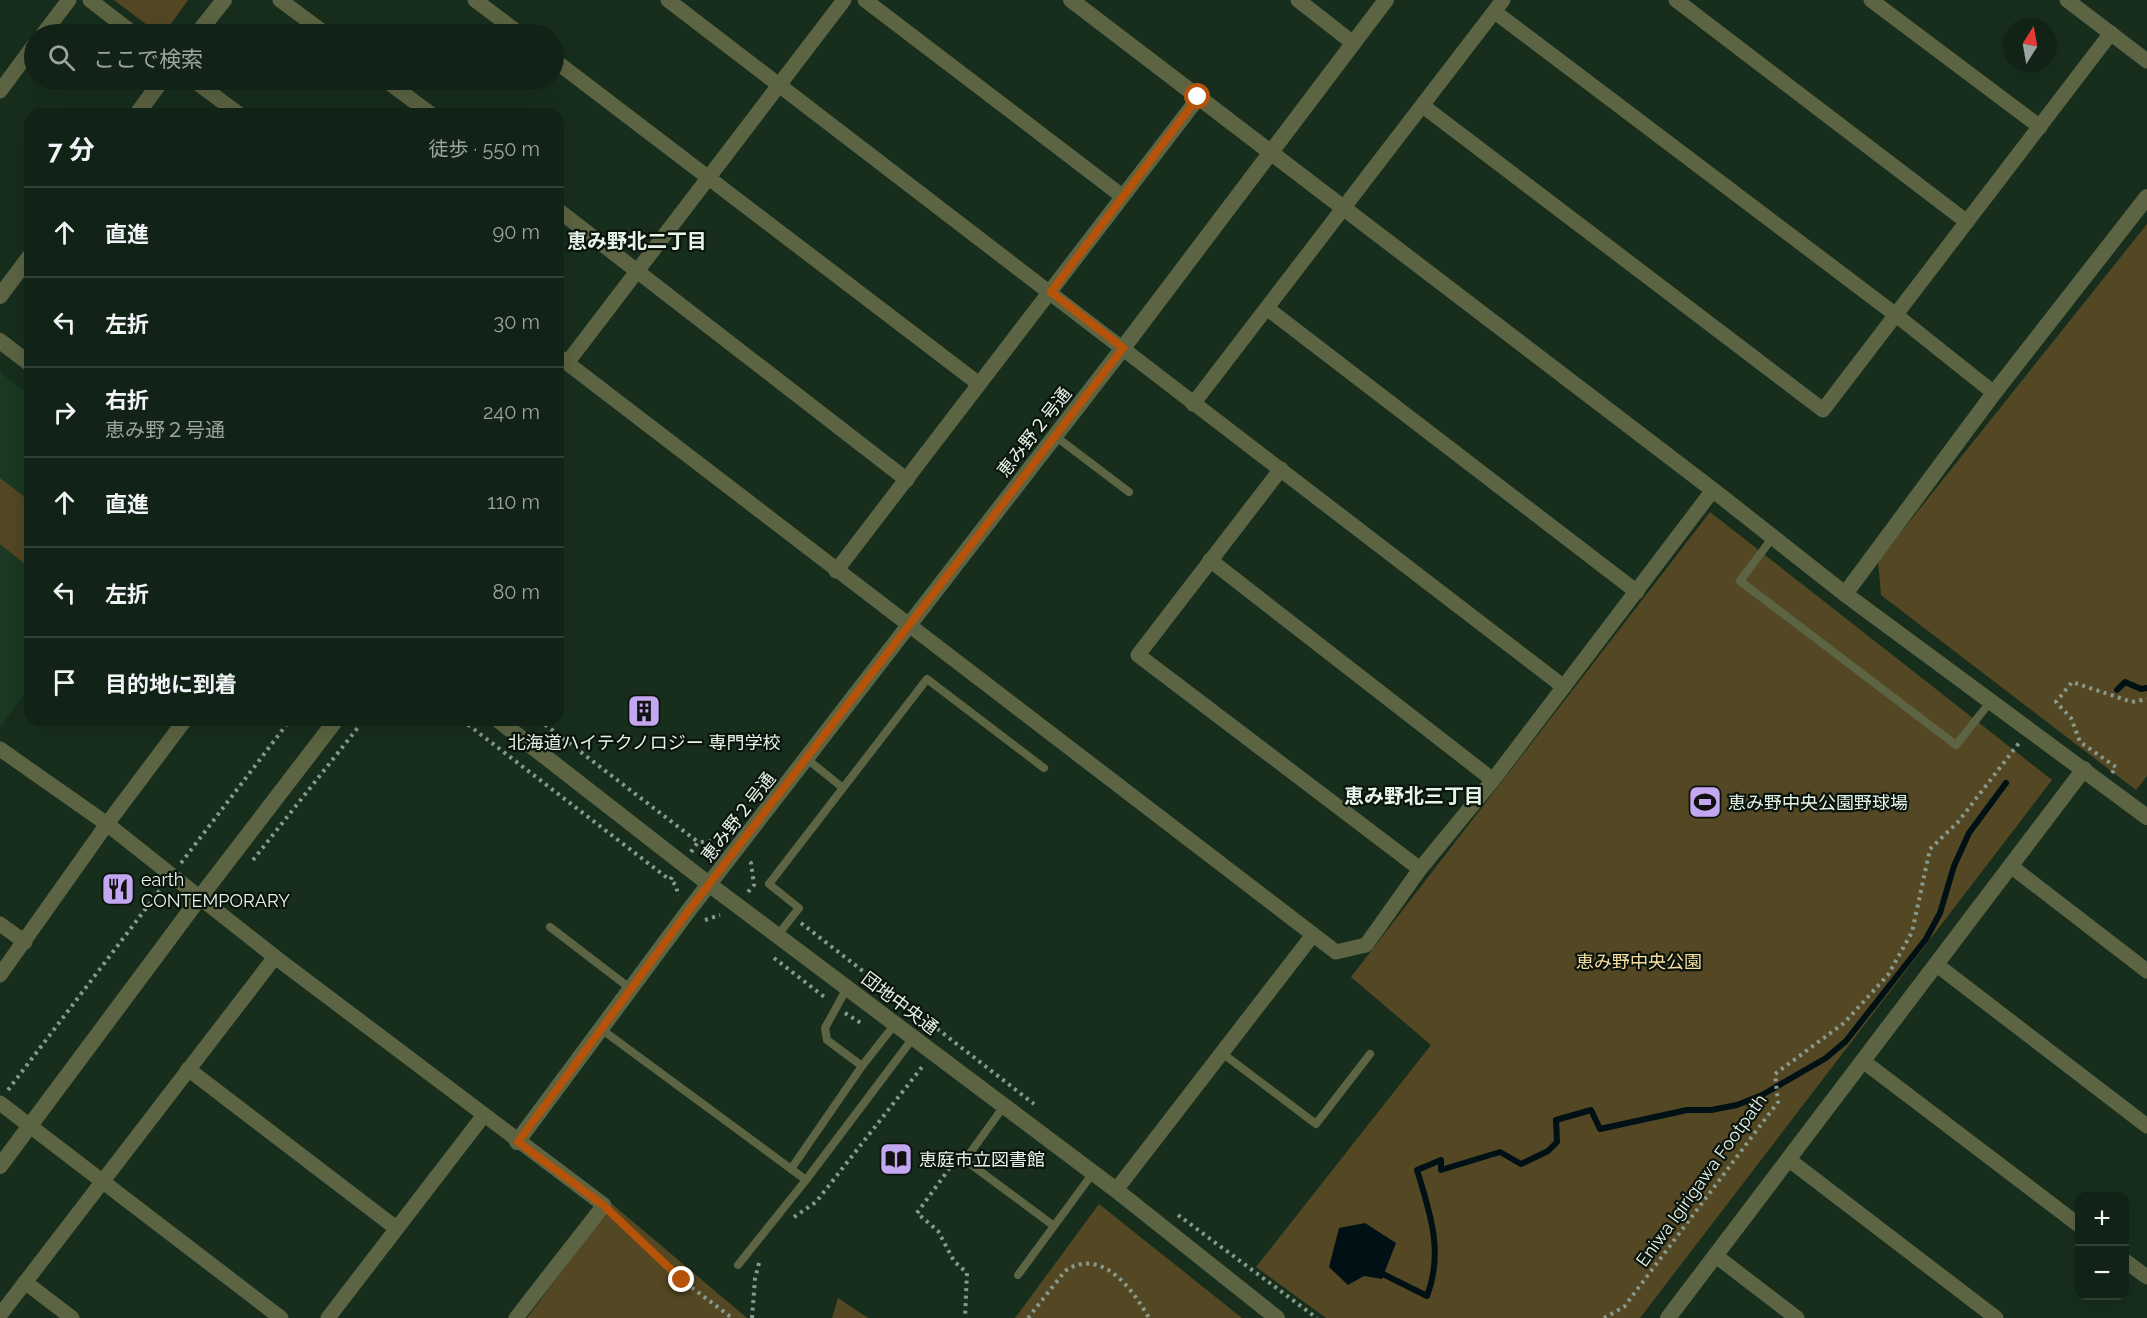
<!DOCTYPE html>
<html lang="ja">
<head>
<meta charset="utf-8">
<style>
	body { margin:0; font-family:Raleway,"Noto Sans JP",sans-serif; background:#1a2a1f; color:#f1f3f6 }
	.controls { position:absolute; right:18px; bottom:18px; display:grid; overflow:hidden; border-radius:12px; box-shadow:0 6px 24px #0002 }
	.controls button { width:54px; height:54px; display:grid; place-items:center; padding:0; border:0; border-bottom:2px solid #303f35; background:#112216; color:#f1f3f6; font:30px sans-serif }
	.compass { position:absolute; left:2003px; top:18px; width:54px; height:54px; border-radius:50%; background:#112216; box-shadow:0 6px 24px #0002; rotate:11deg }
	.stop { position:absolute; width:18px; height:18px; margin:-14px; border:4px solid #b45309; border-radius:50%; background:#fff }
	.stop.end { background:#b45309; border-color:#fff; box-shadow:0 2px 6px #0008 }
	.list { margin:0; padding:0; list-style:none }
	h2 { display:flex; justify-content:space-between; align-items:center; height:78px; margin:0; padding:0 24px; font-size:26px }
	h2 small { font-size:20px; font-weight:400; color:#9ca4a1 }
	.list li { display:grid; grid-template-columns:39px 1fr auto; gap:18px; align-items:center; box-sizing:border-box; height:90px; padding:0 24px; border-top:2px solid #303f35 }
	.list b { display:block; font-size:22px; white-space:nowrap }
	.list p { margin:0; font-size:20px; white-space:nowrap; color:#9ca4a1 }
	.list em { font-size:20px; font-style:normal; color:#9ca4a1 }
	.icon { flex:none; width:33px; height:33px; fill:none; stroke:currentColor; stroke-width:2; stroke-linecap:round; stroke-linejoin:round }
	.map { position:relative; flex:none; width:2147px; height:1318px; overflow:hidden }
	.search { position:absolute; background:#112216; box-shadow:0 6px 24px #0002; left:24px; top:24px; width:540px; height:66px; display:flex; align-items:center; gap:15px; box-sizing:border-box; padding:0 21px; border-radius:33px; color:#9ca4a1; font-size:22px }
	.panel { position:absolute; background:#112216; box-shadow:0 6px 24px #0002; left:24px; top:108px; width:540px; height:618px; border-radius:18px }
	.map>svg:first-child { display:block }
</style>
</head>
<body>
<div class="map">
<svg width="2147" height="1318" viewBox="0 0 2147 1318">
	<rect width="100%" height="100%" fill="#172e1d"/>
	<path fill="#1b3923" d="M0 372 30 396V686L0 727Z"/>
	<g fill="#544724">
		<path d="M114 0H188L166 31H155Z"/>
		<path d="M2147 224V776L2136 790 1881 595 1878 561Z"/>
		<path d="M0 478 30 501V557L25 564 0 544Z"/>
		<path d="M1710 512 2052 780 1640 1318H1326L1256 1267 1431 1045 1351 977Z"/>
		<path d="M612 1204 747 1318H527Z"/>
		<path d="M1099 1204 1242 1318H1015Z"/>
		<path d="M838 1298 868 1318H832Z"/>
	</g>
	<path fill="#001116" d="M1365 1223 1396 1243 1382 1279 1364 1276 1348 1285 1329 1267 1339 1228Z"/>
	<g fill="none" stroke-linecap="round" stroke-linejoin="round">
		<g stroke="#001116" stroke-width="6">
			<path d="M2117 690 2125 682 2141 689 2147 688"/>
			<path d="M1377 1271 1427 1296C1444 1252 1430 1213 1417 1170L1441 1160V1170L1500 1152 1521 1164 1548 1151 1557 1142 1556 1120 1591 1110 1600 1129 1687 1110H1711L1737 1105 1762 1095 1826 1058 1846 1041 1926 939 1940 913 1954 866 1969 833 2006 783"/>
		</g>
		<g stroke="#889a8b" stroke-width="4" stroke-dasharray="3 4.5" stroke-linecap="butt">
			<path d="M462 720 670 880"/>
			<path d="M539 720 698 842"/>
			<path d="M2112 773 2116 767 2080 742 2071 718 2056 702 2072 682 2132 702 2147 699"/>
			<path d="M691 852 698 842 720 841"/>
			<path d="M253 860 364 720"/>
			<path d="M181 863 290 720"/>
			<path d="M672 877 670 880 676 885 678 896"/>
			<path d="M748 892 754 885 751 863 749 861"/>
			<path d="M705 920 720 915"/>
			<path d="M801 923 1034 1104"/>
			<path d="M774 958 827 999"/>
			<path d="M845 1013 864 1025"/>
			<path d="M8 1090 163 886"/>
			<path d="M954 1162 917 1213 938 1231 954 1261 967 1273 965 1318"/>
			<path d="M1178 1215 1317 1318"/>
			<path d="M615 1216 682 1280 732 1318"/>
			<path d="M794 1217 816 1202 922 1067"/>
			<path d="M752 1318 755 1279 760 1259"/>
			<path d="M1028 1318 1065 1271C1102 1246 1133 1290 1149 1318"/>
			<path d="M1604 1318 1624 1307 1778 1102 1775 1074 1844 1023 1888 975 1912 932 1930 849 1958 822 2019 743"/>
		</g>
		<g stroke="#5c6443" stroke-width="8">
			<path d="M1055 436 1129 492"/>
			<path d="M1773 537 1740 581 1956 745 1991 701"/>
			<path d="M807 759 843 788"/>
			<path d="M550 927 631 989"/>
			<path d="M777 936 799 908 769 884 927 679 1044 768"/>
			<path d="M847 988 825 1028 827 1040 862 1066 895 1024"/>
			<path d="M601 1029 806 1180 738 1265"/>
			<path d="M1222 1053 1316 1124 1370 1054"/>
			<path d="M1004 1106 965 1160 1054 1226 1093 1173"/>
			<path d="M791 1169 862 1066"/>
			<path d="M806 1180 913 1038"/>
			<path d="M1018 1275 1054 1226"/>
		</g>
		<g stroke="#5c6443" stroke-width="15">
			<path d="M90 0 134 34"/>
			<path d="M280 0 326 34"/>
			<path d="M475 0 520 34"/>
			<path d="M668 0 1564 687"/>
			<path d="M865 0 1122 196"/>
			<path d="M1298 0 1353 43"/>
			<path d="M1676 0 1967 222"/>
			<path d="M1871 0 2040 127"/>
			<path d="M2067 0 2147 61"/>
			<path d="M1495 12 1896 315 1994 393"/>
			<path d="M43 34 69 0"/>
			<path d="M554 60 979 384"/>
			<path d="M193 80 239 114"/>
			<path d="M385 80 431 114"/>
			<path d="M0 91 34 45"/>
			<path d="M1423 106 1823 410 2111 33"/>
			<path d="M558 210 907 480"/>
			<path d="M1268 309 1637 592"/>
			<path d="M558 356 1336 952 1366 945 1420 869 1493 780 1713 490"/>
			<path d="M567 363 844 0"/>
			<path d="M1193 404 1503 0"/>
			<path d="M1281 469 1138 655 1420 869"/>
			<path d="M1210 560 1493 780"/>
			<path d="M836 571 1199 97"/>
			<path d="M0 749 107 824 275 957 604 1205 516 1318"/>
			<path d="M2012 867 2147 971"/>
			<path d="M0 924 25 942"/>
			<path d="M1937 965 2147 1126"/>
			<path d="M0 975 107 824 185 720"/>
			<path d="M1863 1061 2080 1226"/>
			<path d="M188 1069 396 1228"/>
			<path d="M0 1103 281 1318"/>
			<path d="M1788 1159 1996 1318"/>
			<path d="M1116 1190 1312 936"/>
			<path d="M1716 1256 1797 1318"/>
			<path d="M2124 1260 2147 1277"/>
			<path d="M25 1282 72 1318"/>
			<path d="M0 1315 275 957"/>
			<path d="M328 1318 484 1115"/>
		</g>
		<g stroke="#5c6443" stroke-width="16">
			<path d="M1071 0 1713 490 1845 594 2147 817"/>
			<path d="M197 34 224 0"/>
			<path d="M137 114 162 80"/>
			<path d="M0 296 30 256"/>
			<path d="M0 341 30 364"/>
			<path d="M1845 594 1994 393 2147 197"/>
			<path d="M498 720 710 885 1116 1190 1277 1318"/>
			<path d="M517 1142 689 910 1123 348 1386 0"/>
			<path d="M0 1166 201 896 336 720"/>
			<path d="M1668 1318 2084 769"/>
		</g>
	</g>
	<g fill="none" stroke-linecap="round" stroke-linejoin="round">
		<path stroke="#b45309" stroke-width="8" d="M682 1280 603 1205 518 1142 689 910 1123 348 1051 292 1198 97"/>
	</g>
	<defs>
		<g id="building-square" transform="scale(1.725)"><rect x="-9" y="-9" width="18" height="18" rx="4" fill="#c4a7f1" stroke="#0a130c"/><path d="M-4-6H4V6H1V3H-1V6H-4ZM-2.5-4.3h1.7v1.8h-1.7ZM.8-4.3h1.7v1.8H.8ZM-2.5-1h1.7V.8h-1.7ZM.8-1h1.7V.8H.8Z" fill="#111"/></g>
		<g id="stadium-square" transform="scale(1.725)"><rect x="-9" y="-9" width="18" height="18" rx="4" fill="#c4a7f1" stroke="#0a130c"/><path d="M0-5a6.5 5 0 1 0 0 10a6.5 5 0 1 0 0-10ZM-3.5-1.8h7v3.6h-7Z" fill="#111"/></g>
		<g id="restaurant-square" transform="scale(1.725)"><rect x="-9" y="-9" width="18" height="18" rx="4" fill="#c4a7f1" stroke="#0a130c"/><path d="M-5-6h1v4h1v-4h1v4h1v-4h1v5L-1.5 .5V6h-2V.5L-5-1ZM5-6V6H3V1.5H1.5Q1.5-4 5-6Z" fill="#111"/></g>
		<g id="library-square" transform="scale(1.725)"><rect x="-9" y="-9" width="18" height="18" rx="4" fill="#c4a7f1" stroke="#0a130c"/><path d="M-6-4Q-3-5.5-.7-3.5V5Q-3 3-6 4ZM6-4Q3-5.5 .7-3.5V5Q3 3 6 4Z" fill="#111"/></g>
	</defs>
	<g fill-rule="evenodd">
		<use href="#building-square" x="644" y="711"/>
		<use href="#stadium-square" x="1705" y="802"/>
		<use href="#restaurant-square" x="118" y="889"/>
		<use href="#library-square" x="896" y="1159"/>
	</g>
	<g text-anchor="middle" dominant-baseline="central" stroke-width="4.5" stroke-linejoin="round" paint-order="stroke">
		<g font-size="18" fill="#e6f4e8" stroke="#0a130c">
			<text transform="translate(1034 432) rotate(-52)">恵み野２号通</text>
			<text transform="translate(738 817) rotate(-52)">恵み野２号通</text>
			<text transform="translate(900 1003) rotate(37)">団地中央通</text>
			<text transform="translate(1701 1180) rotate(-54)">Eniwa Igirigawa Footpath</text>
		</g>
		<g font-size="18" fill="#e6f4e8" stroke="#0a130c" text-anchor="start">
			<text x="644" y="742" text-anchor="middle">北海道ハイテクノロジー 専門学校</text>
			<text x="1728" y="802">恵み野中央公園野球場</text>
			<text x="141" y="879">earth<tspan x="141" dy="21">CONTEMPORARY</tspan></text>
			<text x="919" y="1159">恵庭市立図書館</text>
		</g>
		<g font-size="18" fill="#f7df9f" stroke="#0a130c">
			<text x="1639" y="961">恵み野中央公園</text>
		</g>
		<g font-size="20" font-weight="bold" fill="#e6f4e8" stroke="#0a130c">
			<text x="637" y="241">恵み野北二丁目</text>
			<text x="1414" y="796">恵み野北三丁目</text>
		</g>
	</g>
</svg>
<div class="controls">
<button>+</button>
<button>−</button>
</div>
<svg class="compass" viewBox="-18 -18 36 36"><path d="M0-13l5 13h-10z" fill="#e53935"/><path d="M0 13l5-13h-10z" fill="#9ca4a1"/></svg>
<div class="stop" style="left:1198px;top:97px"></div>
<div class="stop end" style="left:682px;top:1280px"></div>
<div class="search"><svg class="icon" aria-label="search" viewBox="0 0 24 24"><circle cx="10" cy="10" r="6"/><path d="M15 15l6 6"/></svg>ここで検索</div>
<section class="panel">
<h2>7 分<small>徒歩 · 550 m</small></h2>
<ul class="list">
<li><svg class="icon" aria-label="ahead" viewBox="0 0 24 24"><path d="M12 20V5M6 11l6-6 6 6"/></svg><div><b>直進</b></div><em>90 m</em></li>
<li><svg class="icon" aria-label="left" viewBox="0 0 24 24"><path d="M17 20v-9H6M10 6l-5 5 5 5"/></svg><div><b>左折</b></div><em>30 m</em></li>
<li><svg class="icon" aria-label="right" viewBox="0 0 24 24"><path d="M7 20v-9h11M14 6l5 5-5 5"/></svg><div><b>右折</b><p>恵み野２号通</p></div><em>240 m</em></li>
<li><svg class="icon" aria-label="ahead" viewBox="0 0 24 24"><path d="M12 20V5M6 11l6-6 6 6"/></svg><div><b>直進</b></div><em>110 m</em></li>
<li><svg class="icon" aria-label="left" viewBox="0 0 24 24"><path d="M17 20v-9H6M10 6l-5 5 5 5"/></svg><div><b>左折</b></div><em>80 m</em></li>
<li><svg class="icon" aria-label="arrive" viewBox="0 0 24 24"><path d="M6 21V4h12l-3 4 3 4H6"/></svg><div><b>目的地に到着</b></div></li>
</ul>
</section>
</div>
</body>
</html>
